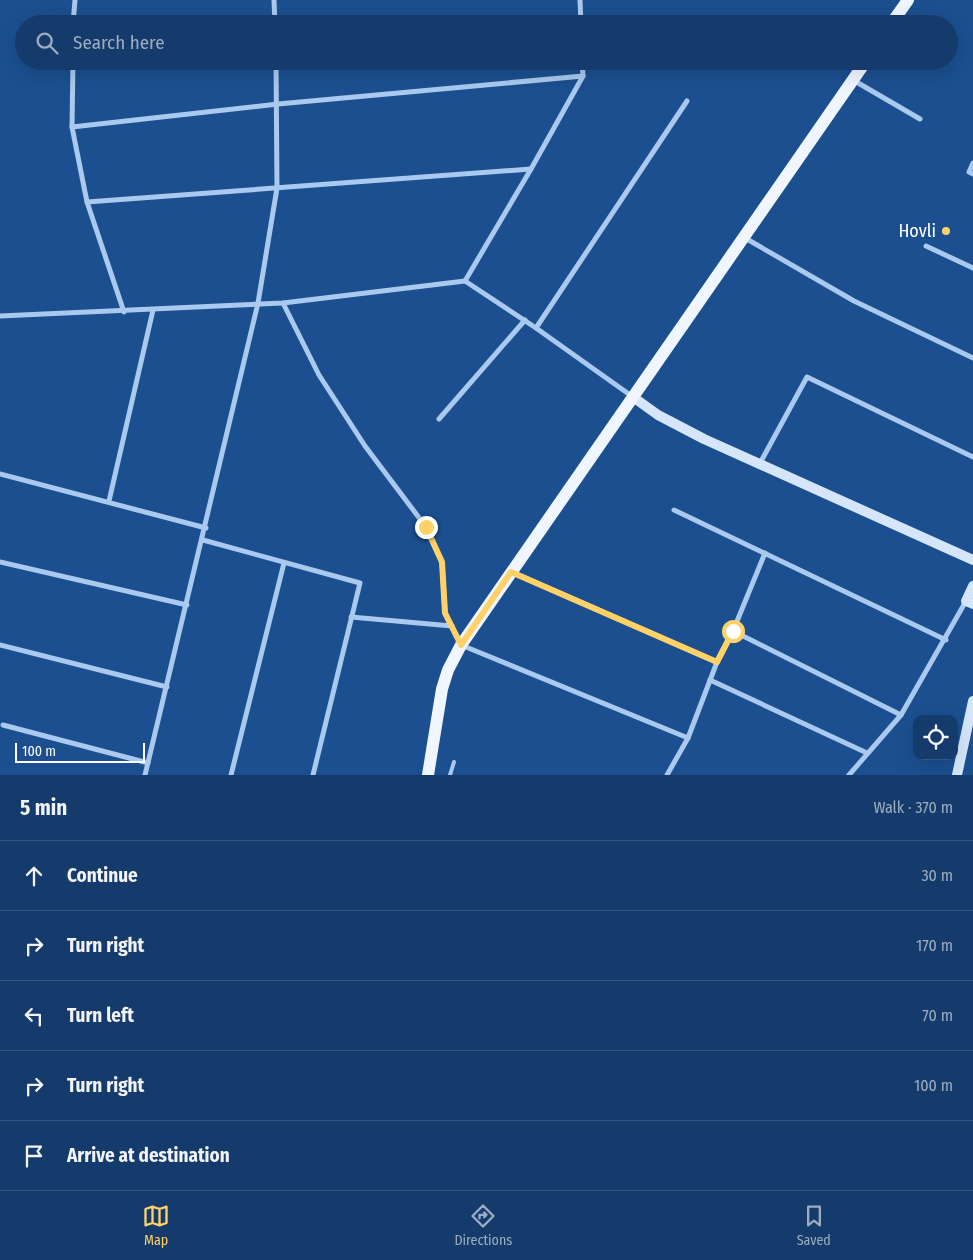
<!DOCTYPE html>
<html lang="en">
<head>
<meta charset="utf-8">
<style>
	body { margin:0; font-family:"Fira Sans Condensed",sans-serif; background:#1d4271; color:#f1f3f6 }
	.controls { position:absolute; right:15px; bottom:15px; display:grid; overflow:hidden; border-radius:10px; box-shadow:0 5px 20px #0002 }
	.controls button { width:45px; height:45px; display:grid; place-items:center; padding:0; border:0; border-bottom:1px solid #33557e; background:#143b6b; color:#f1f3f6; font:25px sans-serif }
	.scale { position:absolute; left:15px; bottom:12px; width:130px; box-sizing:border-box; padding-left:5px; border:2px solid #fff; border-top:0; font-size:14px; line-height:18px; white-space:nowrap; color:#fff; -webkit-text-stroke:4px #1b4f8f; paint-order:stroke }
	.stop { position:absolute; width:15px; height:15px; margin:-11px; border:4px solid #ffd166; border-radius:50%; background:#fff }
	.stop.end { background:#ffd166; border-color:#fff; box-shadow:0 1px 5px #0008 }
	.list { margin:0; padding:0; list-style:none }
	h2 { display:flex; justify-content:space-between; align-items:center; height:65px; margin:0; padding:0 20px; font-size:21px }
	h2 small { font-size:16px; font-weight:400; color:#9dadc1 }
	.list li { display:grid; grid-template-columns:32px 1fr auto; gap:15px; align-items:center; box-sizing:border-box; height:70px; padding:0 20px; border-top:1px solid #33557e }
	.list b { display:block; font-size:19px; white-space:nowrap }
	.list em { font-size:16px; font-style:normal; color:#9dadc1 }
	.icon { flex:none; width:28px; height:28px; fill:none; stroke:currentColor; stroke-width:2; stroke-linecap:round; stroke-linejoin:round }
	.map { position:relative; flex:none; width:973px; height:775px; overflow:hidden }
	.search { position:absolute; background:#143b6b; box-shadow:0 5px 20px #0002; left:15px; right:15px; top:15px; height:55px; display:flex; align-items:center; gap:12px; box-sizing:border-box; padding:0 18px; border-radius:28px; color:#9dadc1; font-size:19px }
	.sheet { height:415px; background:#143b6b }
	nav { display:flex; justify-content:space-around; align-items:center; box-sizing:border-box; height:70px; border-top:1px solid #33557e; background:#143b6b; font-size:14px; color:#9dadc1 }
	nav a { display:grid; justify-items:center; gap:2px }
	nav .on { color:#ffd166 }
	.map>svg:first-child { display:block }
</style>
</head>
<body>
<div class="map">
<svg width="973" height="775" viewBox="0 0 973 775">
	<rect width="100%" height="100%" fill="#1b4f8f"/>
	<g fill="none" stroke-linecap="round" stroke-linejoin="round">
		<path stroke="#a9c9ee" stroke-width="4" d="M450 775 454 762"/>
		<g stroke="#a9c9ee" stroke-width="5">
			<path d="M274 0 275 24"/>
			<path d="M580 0 581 24"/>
			<path d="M73 24 75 0"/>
			<path d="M73 61 72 127 87 202 124 312"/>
			<path d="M853 80 920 119"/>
			<path d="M72 127 278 104 583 76"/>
			<path d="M973 163 969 172 973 174"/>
			<path d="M87 202 531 169"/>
			<path d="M745 238 854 301 973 358"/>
			<path d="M926 246 973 268"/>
			<path d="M465 281 531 169 583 76 582 61"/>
			<path d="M283 303 319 375 365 446 426 527 442 562 445 613 461 645 688 738"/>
			<path d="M0 316 283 303 465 281 536 328 633 397"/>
			<path d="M536 328 687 101"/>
			<path d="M439 419 525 320"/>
			<path d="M759 465 807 377 973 457"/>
			<path d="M0 474 206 528"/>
			<path d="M109 501 153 310"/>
			<path d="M674 510 946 640"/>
			<path d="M203 540 360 583 313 775"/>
			<path d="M0 562 187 605"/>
			<path d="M512 572 717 662"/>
			<path d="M351 617 452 626"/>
			<path d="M733 631 901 715"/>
			<path d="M0 645 167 687"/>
			<path d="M710 680 867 753"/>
			<path d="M3 725 148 763"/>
			<path d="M145 775 258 303 277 188 276 61"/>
			<path d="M231 775 284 563"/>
			<path d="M667 775 688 738 717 662 733 631 765 553"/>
			<path d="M849 775 901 715 966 601"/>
		</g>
		<g stroke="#d6e6fa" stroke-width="10">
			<path d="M633 397 658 415 704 439 973 560"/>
			<path d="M973 586 966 601 973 604"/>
			<path d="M957 775 973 701"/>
		</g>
		<g stroke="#f0f6ff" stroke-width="12">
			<path d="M891 24 908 0"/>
			<path d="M428 775 442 689 448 670 461 645 866 61"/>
		</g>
	</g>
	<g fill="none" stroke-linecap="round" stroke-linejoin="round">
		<path stroke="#ffd166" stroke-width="6" d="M426 527 442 562 445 613 461 645 511 572 717 662 733 631"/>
	</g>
	<circle fill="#ffd166" stroke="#1b4f8f" stroke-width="2" cx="946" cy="231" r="5"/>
	<g text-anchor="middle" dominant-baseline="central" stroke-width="4" stroke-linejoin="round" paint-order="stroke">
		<g font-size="18" fill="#fff" stroke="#1b4f8f" text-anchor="end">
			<text x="936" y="231">Hovli</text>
		</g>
	</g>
</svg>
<div class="controls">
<button><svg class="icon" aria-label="locate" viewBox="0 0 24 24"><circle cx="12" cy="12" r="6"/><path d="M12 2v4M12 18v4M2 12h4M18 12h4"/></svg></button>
</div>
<div class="scale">100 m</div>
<div class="stop" style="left:733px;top:631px"></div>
<div class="stop end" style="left:426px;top:527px"></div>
<div class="search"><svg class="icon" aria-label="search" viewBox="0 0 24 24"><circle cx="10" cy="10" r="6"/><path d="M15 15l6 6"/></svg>Search here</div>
</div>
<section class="sheet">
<h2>5 min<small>Walk · 370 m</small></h2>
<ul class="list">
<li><svg class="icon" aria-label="ahead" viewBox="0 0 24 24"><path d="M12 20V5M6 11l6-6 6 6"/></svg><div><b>Continue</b></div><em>30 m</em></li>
<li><svg class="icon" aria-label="right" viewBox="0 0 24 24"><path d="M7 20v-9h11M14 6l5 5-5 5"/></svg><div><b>Turn right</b></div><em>170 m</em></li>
<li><svg class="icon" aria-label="left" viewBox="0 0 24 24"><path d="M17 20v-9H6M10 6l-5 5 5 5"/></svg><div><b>Turn left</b></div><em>70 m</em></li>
<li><svg class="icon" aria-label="right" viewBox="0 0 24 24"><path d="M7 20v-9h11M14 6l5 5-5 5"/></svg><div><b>Turn right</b></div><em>100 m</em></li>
<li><svg class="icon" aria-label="arrive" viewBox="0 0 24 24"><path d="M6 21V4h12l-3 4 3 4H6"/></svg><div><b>Arrive at destination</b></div></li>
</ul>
</section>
<nav>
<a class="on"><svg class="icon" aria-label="map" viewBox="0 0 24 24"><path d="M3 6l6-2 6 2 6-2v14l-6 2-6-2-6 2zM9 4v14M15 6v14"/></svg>Map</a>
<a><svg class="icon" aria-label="directions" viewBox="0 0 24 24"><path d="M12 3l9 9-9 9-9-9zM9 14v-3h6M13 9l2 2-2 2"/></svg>Directions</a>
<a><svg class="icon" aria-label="saved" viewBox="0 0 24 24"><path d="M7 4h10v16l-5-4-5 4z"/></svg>Saved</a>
</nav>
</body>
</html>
